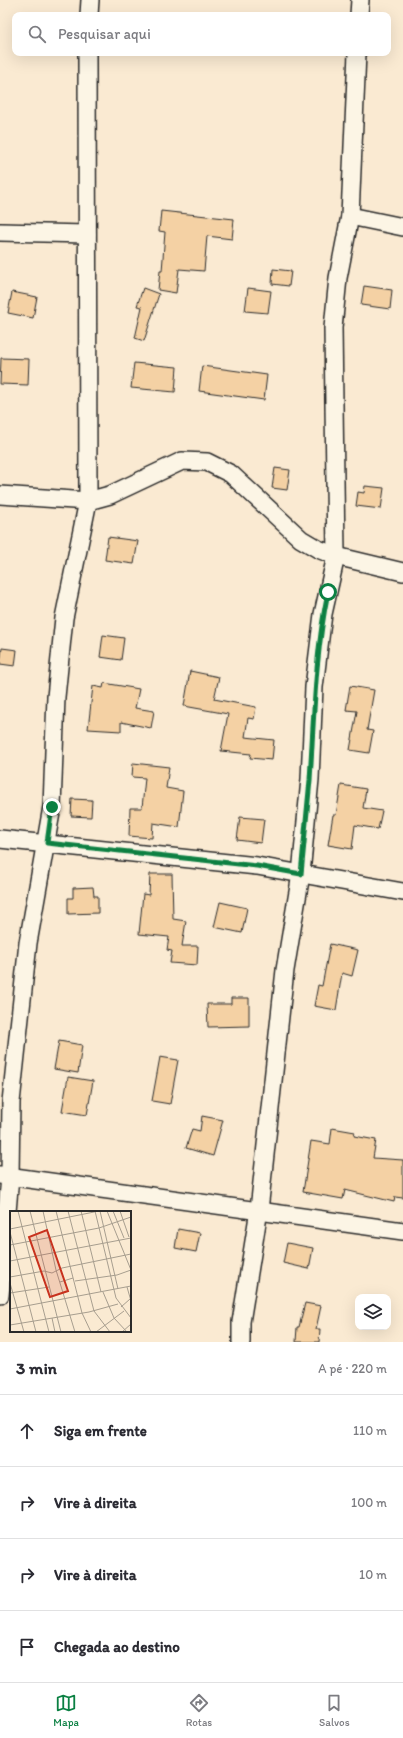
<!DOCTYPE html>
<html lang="pt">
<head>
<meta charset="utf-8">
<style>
	body { margin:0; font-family:Itim,sans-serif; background:#f7f7f7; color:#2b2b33 }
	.controls { position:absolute; right:12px; bottom:12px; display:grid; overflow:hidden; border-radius:8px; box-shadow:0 4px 16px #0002 }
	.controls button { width:36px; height:36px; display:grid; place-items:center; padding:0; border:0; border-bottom:1px solid #e1e1e2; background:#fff; color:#2b2b33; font:20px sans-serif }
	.stop { position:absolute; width:12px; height:12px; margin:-9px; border:3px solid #0b8043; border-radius:50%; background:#fff }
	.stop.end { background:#0b8043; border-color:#fff; box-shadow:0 1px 4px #0008 }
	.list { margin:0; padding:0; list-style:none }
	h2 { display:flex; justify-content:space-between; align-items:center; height:52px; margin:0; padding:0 16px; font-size:17px }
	h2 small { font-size:13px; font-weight:400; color:#7c7c81 }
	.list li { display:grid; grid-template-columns:26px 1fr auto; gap:12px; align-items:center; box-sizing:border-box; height:72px; padding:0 16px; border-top:1px solid #e1e1e2 }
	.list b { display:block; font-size:15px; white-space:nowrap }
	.list em { font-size:13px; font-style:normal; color:#7c7c81 }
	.icon { flex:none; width:22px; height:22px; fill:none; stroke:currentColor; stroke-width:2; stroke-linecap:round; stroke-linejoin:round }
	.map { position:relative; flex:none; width:403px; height:1342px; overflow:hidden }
	.search { position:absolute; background:#fff; box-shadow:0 4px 16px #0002; left:12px; right:12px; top:12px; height:44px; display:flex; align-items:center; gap:10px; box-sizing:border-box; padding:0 14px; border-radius:8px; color:#7c7c81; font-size:15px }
	.sheet { height:340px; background:#fff }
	nav { display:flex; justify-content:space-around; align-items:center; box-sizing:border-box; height:56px; border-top:1px solid #e1e1e2; background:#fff; font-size:11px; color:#7c7c81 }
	nav a { display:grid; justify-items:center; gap:2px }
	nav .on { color:#0b8043 }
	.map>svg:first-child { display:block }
</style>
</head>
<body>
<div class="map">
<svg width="403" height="1342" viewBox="0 0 403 1342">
	<rect width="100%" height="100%" fill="#faead2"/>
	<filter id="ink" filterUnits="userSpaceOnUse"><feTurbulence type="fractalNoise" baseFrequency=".025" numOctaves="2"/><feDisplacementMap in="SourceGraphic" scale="8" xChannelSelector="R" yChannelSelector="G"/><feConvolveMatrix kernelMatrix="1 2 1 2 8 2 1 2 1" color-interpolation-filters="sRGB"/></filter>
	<g filter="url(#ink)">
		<g fill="#f4d1a4" stroke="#2b2b2b">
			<path d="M161 211 234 219 232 239 207 236 204 271 179 269 176 293 158 290 160 271H162L165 232 159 231Z"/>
			<path d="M273 269 291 271 289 286 272 284Z"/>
			<path d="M364 286 392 290 390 309 361 305Z"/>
			<path d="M143 288 159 294 144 341 135 338 142 307 137 306Z"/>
			<path d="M248 288 271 291 268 313 245 311Z"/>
			<path d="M12 292 37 297 33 318 8 313Z"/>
			<path d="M1 358 29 359 28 385 0 384Z"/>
			<path d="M134 363 177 367 175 392 131 388Z"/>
			<path d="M202 366 267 375 264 400 199 391Z"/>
			<path d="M275 468 290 470 287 490 272 488Z"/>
			<path d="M365 486 384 488 381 509 356 506 358 492 364 493Z"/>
			<path d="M108 537 138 541 134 564 105 560Z"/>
			<path d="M103 635 124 638 121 660 100 657Z"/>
			<path d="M2 648 17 650 15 666 0 664Z"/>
			<path d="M190 671 219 677 214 699 256 707 254 719 248 718 245 737 274 740 272 760 250 758 251 754 221 751 228 714 184 706Z"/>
			<path d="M104 683 139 689 135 708 154 711 151 728 121 722V731L88 729 93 686 103 688Z"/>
			<path d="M350 686 374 690 367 730 373 731 369 753 350 750 357 711 346 710Z"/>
			<path d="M133 763 169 767 166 788 183 791 179 827 153 823 152 838 129 836 130 808H142L145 778 132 777Z"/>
			<path d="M341 785 366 789 363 808 382 811 378 829 355 825 352 849 328 845 333 815H336Z"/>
			<path d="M72 799 92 800 91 817 71 816Z"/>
			<path d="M240 817 264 819 261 843 237 840Z"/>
			<path d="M150 874H172L173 919 186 921 182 946H198L197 965 170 963 172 951 167 950 169 937 139 934 143 894 149 895Z"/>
			<path d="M93 887 94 896H98V913L68 914V898H73V888Z"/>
			<path d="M220 902 247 908 242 933 214 927Z"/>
			<path d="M330 944 358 950 352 976 342 973 336 1010 314 1006 318 985 322 986Z"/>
			<path d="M231 998H249V1026L208 1027 207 1004H231Z"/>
			<path d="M59 1041 82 1045 78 1073 54 1069Z"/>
			<path d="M160 1057 178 1060 170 1104 152 1101Z"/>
			<path d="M68 1077 93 1081 87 1115 62 1111Z"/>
			<path d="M202 1116 223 1120 213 1156 186 1148 192 1129 200 1131Z"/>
			<path d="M332 1128 355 1132 354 1136 376 1140 373 1158 403 1160V1198L395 1197 394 1202 345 1190 343 1199 303 1192 311 1141 330 1144Z"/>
			<path d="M178 1229 200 1233 196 1252 175 1248Z"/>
			<path d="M287 1243 313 1248 309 1269 283 1263Z"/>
			<path d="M305 1303 321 1306 316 1329H320L319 1342H296L297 1327H299Z"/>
		</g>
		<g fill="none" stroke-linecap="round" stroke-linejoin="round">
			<g stroke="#2b2b2b" stroke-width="20">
				<g id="street">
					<path d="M89 15 90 0"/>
					<path d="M359 15 360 0"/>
					<path d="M350 216 403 227"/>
					<path d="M0 232 87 234"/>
					<path d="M0 495 88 501 110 495 182 461 207 462 231 474 301 539 318 549 336 556 403 572"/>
					<path d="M0 839 257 866 403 892"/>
					<path d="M0 1175 403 1231"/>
					<path d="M0 1295 10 1176 11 1102 28 943 52 807 56 697 64 618 88 501 87 53"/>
					<path d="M241 1342V1322L259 1210 285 970 301 874 310 779 314 687 323 614 336 556 333 328 338 278 350 216 357 53"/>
				</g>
			</g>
			<use href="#street" stroke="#fcf5e5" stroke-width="17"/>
		</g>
	</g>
	<g fill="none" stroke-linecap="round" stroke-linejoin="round" filter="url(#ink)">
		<path stroke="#0b8043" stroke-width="5" d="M52 807 47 843 257 866 301 874C304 842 307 811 310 780 314 716 315 654 328 592"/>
	</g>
	<g transform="translate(10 1211)">
		<rect width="121" height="121" fill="#faead2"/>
		<path fill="none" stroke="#a79e8f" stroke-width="1" d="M8 0 39 121M20 0 51 121M33 0 46 59 65 121M46 0 72 102 81 121M58 0 84 100 100 121M71 0 91 81M85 0 106 87 121 107M90 0 108 78M97 0 121 59M103 0 114 27M110 0 119 26M0 18 89 0M0 21 26 121M0 34 89 17 121 6M0 50 121 27M0 66 34 60 42 62 52 57 121 43M65 70 107 64 121 59M50 71 63 67M0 72 14 121M117 76 121 90M93 81 104 107 117 121M0 82 39 76M111 96 120 88M0 98 121 75M42 107 45 121M0 114 79 101 108 93M86 121 114 100M112 121 121 113"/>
		<path fill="#c8321e" fill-opacity="0.15" stroke="#c8321e" stroke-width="2" d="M37 19 58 80 40 86 19 26Z"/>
		<rect width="121" height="121" fill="none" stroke="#2b2b2b" stroke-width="2"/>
	</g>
</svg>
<div class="controls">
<button><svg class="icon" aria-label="layers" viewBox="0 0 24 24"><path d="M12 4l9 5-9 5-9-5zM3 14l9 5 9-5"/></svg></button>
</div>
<div class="stop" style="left:328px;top:592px"></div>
<div class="stop end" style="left:52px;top:807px"></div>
<div class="search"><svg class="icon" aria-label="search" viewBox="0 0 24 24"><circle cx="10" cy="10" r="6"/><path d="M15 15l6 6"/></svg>Pesquisar aqui</div>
</div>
<section class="sheet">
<h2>3 min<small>A pé · 220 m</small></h2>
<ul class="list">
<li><svg class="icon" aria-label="ahead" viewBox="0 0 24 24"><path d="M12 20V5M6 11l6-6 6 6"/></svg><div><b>Siga em frente</b></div><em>110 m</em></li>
<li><svg class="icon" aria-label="right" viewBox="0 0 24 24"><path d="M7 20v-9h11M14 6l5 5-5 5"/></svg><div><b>Vire à direita</b></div><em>100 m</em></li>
<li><svg class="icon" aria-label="right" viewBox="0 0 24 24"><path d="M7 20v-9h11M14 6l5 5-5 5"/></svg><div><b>Vire à direita</b></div><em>10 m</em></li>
<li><svg class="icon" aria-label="arrive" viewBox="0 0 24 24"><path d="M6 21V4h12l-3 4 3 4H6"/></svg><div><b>Chegada ao destino</b></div></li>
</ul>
</section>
<nav>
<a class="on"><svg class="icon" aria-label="map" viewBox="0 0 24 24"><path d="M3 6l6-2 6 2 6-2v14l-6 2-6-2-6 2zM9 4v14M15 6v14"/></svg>Mapa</a>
<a><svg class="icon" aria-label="directions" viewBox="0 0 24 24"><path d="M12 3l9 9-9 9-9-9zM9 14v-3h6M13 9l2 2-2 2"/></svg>Rotas</a>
<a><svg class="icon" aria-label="saved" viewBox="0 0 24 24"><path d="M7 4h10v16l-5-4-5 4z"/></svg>Salvos</a>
</nav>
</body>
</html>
